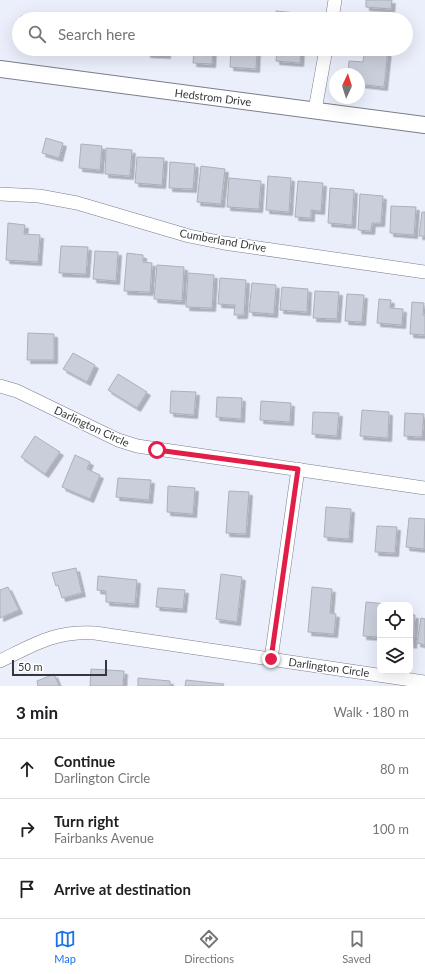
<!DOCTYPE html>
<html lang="en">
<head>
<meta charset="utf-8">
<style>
	body { margin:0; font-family:Lato,sans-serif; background:#f2f2f2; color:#202124 }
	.controls { position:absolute; right:12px; bottom:12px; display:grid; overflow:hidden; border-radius:8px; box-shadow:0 4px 16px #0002 }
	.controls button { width:36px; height:36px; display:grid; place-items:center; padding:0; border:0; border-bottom:1px solid #e0e0e0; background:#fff; color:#202124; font:20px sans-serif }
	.compass { position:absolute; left:329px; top:68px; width:36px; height:36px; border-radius:50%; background:#fff; box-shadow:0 4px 16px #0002; rotate:4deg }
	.scale { position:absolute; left:12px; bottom:10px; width:95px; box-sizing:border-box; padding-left:4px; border:2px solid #35373c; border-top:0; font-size:11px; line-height:14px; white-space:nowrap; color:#35373c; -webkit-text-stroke:3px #fff; paint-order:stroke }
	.stop { position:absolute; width:12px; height:12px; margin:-9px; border:3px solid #e11d48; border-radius:50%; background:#fff }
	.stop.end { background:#e11d48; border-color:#fff; box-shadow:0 1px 4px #0008 }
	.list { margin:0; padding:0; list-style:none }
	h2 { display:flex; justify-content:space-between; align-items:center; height:52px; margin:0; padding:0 16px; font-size:17px }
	h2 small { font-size:13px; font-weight:400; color:#757577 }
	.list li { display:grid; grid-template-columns:26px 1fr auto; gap:12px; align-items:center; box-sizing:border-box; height:60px; padding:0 16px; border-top:1px solid #e0e0e0 }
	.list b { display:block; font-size:15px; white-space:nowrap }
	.list p { margin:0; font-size:13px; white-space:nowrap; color:#757577 }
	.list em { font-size:13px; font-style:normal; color:#757577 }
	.icon { flex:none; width:22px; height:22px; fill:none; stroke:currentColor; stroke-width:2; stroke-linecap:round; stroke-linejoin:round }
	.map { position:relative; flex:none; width:425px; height:686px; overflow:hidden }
	.search { position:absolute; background:#fff; box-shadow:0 4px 16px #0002; left:12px; right:12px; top:12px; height:44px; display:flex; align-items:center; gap:10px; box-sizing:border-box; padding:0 14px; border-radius:22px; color:#757577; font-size:15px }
	.sheet { height:232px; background:#fff }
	nav { display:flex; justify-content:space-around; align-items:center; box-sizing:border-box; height:56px; border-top:1px solid #e0e0e0; background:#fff; font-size:11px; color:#757577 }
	nav a { display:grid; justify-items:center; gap:2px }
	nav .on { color:#1a73e8 }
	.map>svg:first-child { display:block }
</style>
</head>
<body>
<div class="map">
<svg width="425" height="686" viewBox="0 0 425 686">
	<defs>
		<filter id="shadow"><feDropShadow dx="3.5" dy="3.5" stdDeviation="0" flood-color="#0004"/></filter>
	</defs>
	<rect width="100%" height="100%" fill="#eaeffb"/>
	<g fill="#c9ceda" stroke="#abb0bb" filter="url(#shadow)">
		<path d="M366 0H392L391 9 366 7Z"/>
		<path d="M276 11 297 13V19H275Z"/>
		<path d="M21 16 39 17V19H20Z"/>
		<path d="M147 49H167V55L147 54Z"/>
		<path d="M194 49H213L212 64 193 63Z"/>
		<path d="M231 49H257L256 69 230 67Z"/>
		<path d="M277 49H301L300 63 276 61Z"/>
		<path d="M365 49H388L384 87 359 84V74H348L349 61 363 62Z"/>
		<path d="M46 138 63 143 59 158 42 153Z"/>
		<path d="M81 144 102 146 100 170 79 168Z"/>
		<path d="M106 148 132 150 130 176 105 174Z"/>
		<path d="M137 157 164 158 162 185 135 183Z"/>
		<path d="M170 162 195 164 193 189 169 188Z"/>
		<path d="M201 166 225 169 221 204 197 202Z"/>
		<path d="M268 176 291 178 289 212 266 210Z"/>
		<path d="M229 178 261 181 259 209 227 207Z"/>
		<path d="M298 181 323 183 321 211 311 210V218L295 217Z"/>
		<path d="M330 188 354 190 352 225 328 223Z"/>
		<path d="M360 194 383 196 381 223H372L371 231 358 230Z"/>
		<path d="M391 206 416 207 414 235 390 233Z"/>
		<path d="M422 212H425V236H419Z"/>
		<path d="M8 223 25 225 24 234 40 235 38 262 6 260Z"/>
		<path d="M61 246 88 247 86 274 59 273Z"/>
		<path d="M95 251 118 252 116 281 93 279Z"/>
		<path d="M127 253 143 255V262L152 263 150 292 124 291Z"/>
		<path d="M157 265 184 267 182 301 154 299Z"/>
		<path d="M188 273 214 275 212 308 186 307Z"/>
		<path d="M220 278 246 280 244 315H234L235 305 218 304Z"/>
		<path d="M252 283 276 285 274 314 249 312Z"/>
		<path d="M282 287 308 289 307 312 280 310Z"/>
		<path d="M315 291 339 292 337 319 313 318Z"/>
		<path d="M347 294 364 295 362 322 345 321Z"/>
		<path d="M379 299 391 300 390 308 403 309 402 325 377 323Z"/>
		<path d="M412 302 424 303 423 315H425V335L410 334Z"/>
		<path d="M28 333 54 334V360H27Z"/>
		<path d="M73 353 95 365 87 382 63 369Z"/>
		<path d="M118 374 147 392 137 408 108 390Z"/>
		<path d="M171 391 196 392 194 415 170 413Z"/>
		<path d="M217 397 242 398 241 419 216 417Z"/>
		<path d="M261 401 291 403 290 422 260 420Z"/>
		<path d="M362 410 389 412 388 438 360 436Z"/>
		<path d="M313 412 339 413 337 436 312 434Z"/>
		<path d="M405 413 424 414 422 437 404 436Z"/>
		<path d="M35 436 60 452 45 474 21 457Z"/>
		<path d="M75 455 90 462 87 469 100 475 90 499 62 487Z"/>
		<path d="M118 478 151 480 149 500 116 497Z"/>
		<path d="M168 486 195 488 193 514 167 512Z"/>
		<path d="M229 491 249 492 246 534 226 533Z"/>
		<path d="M326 507 351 509 349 539 324 537Z"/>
		<path d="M409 518 425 519 424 549 406 547Z"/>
		<path d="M377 526 397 527 395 553 375 552Z"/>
		<path d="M76 568 82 593 62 598 58 585 56 586 52 573Z"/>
		<path d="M221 574 242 577 237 622 216 619Z"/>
		<path d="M98 576 137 580 135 604 106 602V591L97 590Z"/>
		<path d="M8 587 19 610 0 618V590Z"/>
		<path d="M312 587 332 589 330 613 336 614 334 634 308 632Z"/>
		<path d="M158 588 185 590 183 609 156 607Z"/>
		<path d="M366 602 386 604V605H380V637L363 636Z"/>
		<path d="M410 615H415L413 645 410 644Z"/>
		<path d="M421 618 425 619V645L417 643Z"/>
		<path d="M91 669 124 671 123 686H90Z"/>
		<path d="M54 674 59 686H38L37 681Z"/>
		<path d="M138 678 170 681V686H138Z"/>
		<path d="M186 680 224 684 223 686H185Z"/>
	</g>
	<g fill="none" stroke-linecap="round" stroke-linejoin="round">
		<g stroke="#797e89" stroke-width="14">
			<g id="minor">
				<path d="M332 19 335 0"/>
				<path d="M315 110 326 49"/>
				<path d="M0 194 39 196 77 203 189 236 224 243 425 272"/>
				<path d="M0 386 17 391 118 440 137 446 425 488"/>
				<path d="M271 659 298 469"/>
				<path d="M0 661C35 644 54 631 95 633L425 682"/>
			</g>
		</g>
		<g stroke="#797e89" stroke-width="18">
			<path id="tertiary" d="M0 69 425 125"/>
		</g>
		<use href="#minor" stroke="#fff" stroke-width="13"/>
		<use href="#tertiary" stroke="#fff" stroke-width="16"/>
	</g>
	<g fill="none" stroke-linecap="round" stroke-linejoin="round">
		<path stroke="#e11d48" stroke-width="5" d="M157 450 298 469 271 659"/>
	</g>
	<g text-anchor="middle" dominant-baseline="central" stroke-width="3" stroke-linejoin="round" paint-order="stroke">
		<g font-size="11" fill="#35373c" stroke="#fff">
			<text transform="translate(213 97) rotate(7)">Hedstrom Drive</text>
			<text transform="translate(223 240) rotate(10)">Cumberland Drive</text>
			<text transform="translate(92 426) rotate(25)">Darlington Circle</text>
			<text transform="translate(329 667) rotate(8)">Darlington Circle</text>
		</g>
	</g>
</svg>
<div class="controls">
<button><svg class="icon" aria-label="locate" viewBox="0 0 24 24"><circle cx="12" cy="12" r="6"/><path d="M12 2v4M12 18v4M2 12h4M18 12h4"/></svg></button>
<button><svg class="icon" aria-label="layers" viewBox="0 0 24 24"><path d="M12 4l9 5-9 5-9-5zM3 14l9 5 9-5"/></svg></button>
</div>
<svg class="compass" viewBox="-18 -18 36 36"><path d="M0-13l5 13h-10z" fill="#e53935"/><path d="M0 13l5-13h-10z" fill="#757577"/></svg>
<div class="scale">50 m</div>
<div class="stop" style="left:157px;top:450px"></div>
<div class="stop end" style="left:271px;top:659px"></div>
<div class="search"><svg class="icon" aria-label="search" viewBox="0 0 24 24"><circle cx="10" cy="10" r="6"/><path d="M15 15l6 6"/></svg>Search here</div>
</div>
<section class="sheet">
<h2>3 min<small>Walk · 180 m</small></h2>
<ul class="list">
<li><svg class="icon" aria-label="ahead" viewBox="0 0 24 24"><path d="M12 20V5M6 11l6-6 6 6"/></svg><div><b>Continue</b><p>Darlington Circle</p></div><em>80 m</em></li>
<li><svg class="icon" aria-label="right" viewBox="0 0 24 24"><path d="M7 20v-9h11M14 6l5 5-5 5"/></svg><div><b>Turn right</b><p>Fairbanks Avenue</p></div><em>100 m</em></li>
<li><svg class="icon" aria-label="arrive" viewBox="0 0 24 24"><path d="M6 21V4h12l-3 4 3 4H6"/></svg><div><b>Arrive at destination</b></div></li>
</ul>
</section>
<nav>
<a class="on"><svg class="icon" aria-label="map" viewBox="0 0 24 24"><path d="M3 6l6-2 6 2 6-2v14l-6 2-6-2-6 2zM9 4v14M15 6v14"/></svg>Map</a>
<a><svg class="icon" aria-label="directions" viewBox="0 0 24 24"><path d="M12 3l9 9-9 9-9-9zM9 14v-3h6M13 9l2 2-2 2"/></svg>Directions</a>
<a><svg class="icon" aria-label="saved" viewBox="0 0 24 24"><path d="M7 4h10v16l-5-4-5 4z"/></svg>Saved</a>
</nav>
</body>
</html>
